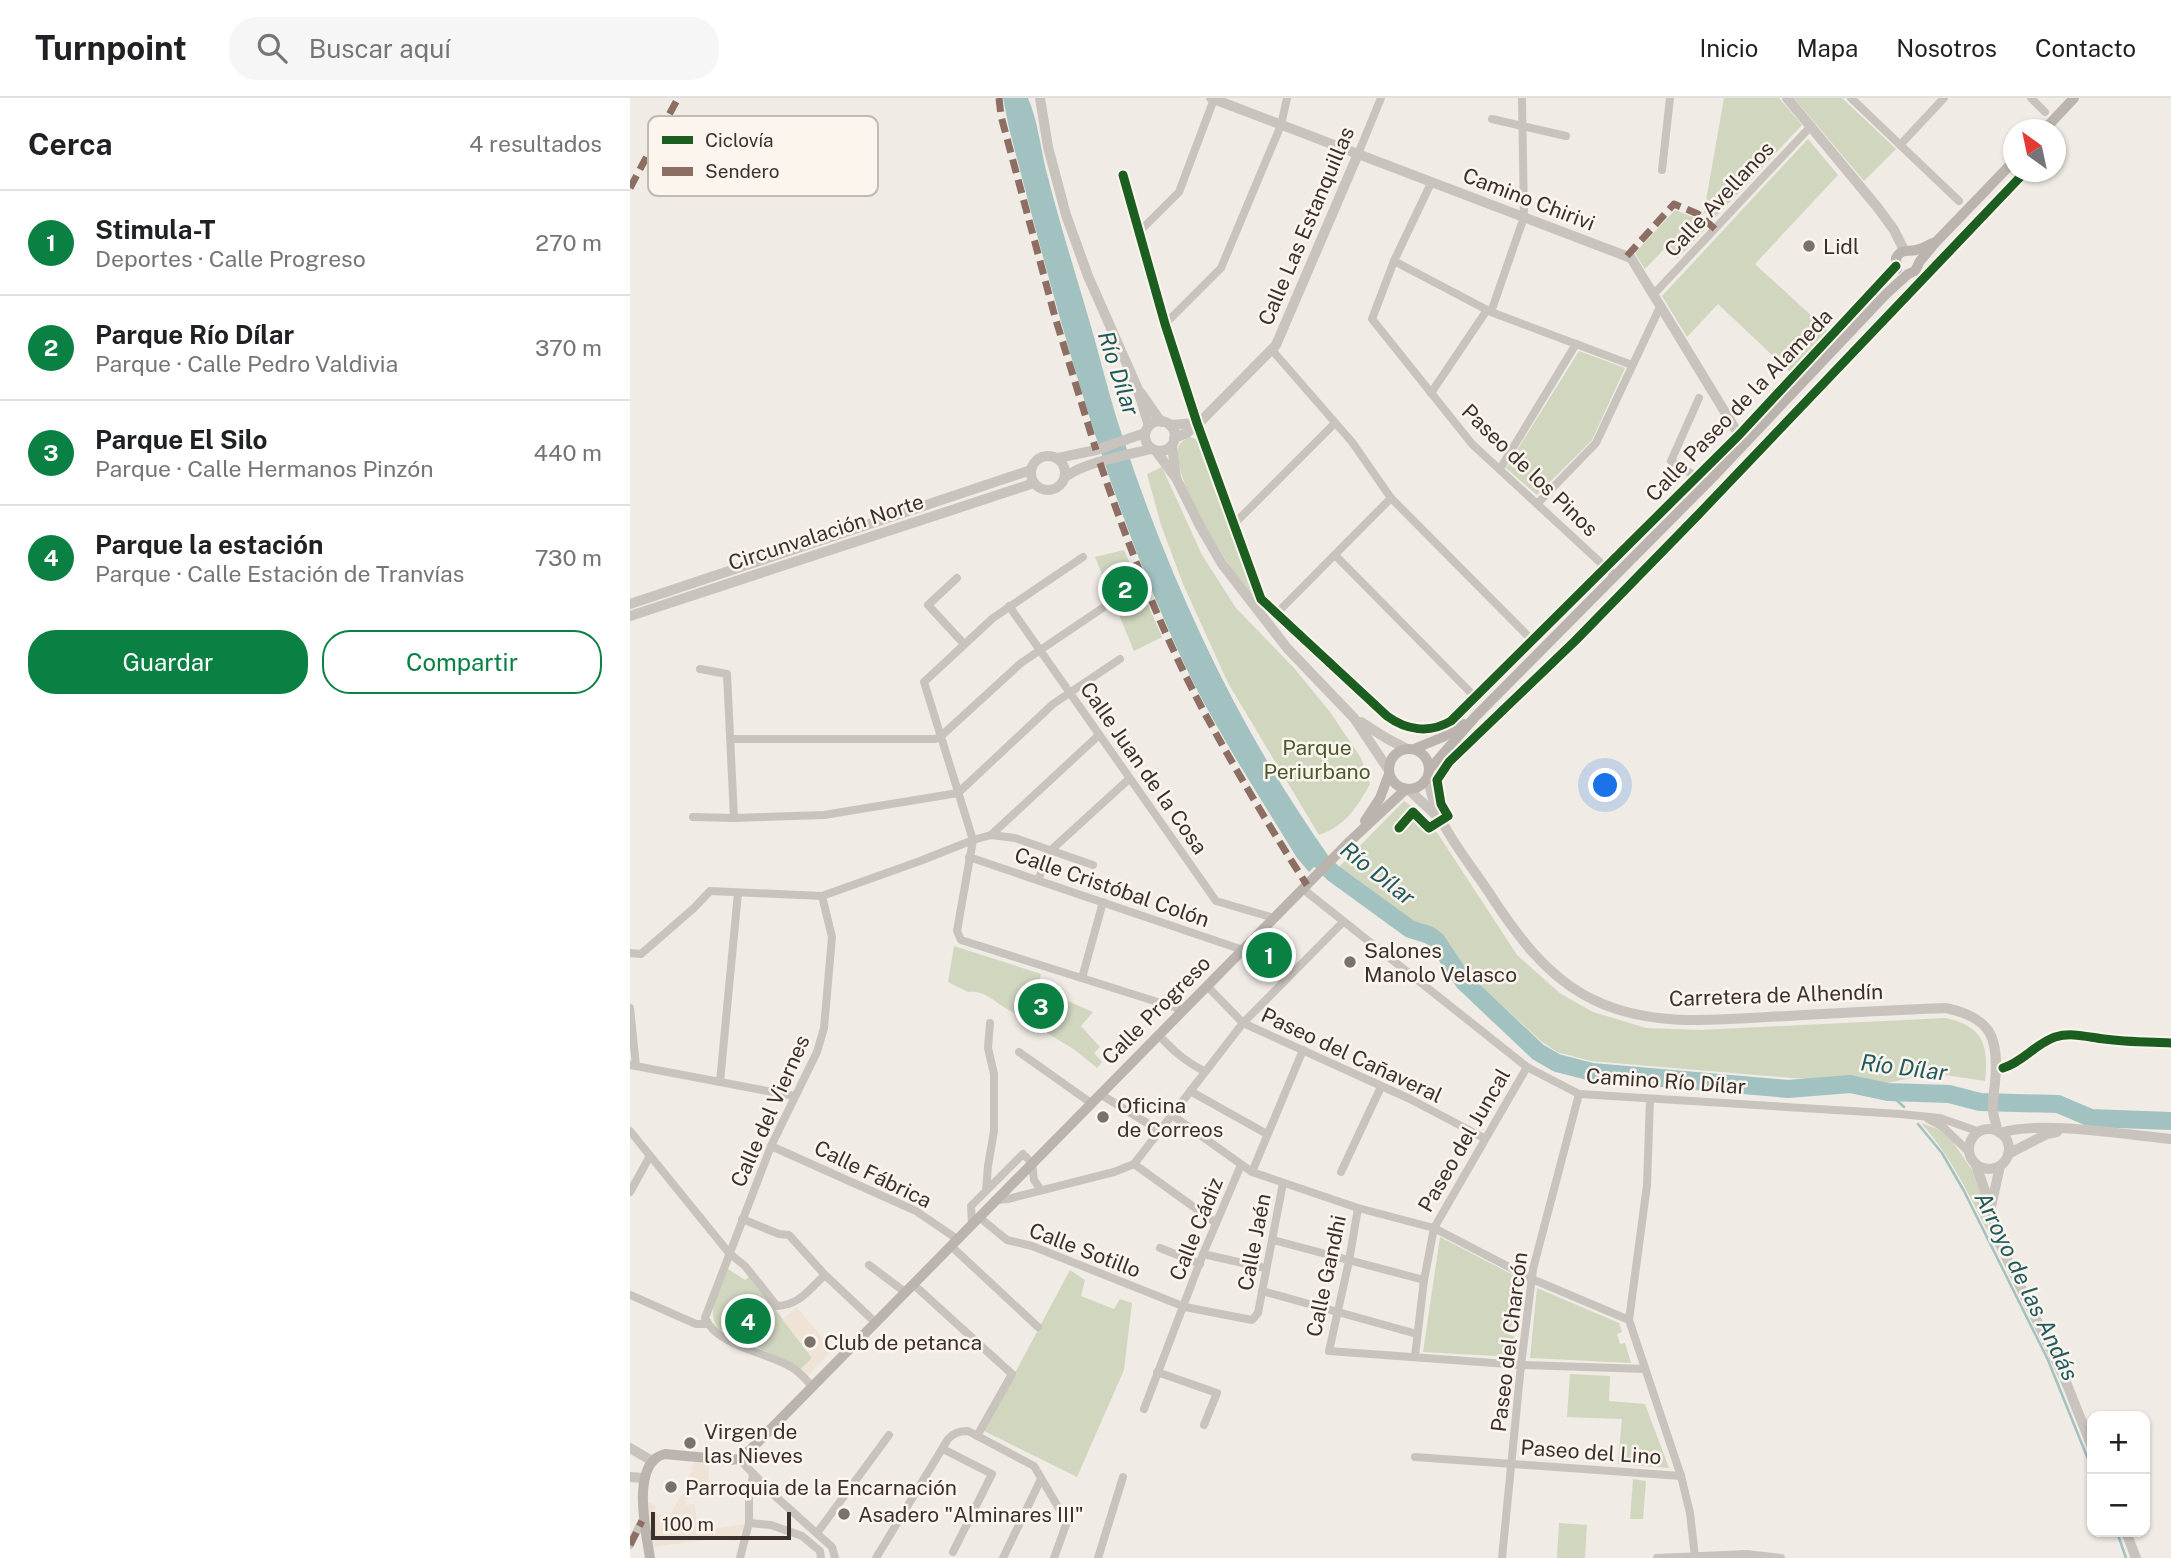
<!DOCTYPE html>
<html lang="es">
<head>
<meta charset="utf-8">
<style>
	body { margin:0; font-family:"Public Sans",sans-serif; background:#f6f6f6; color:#202124 }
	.controls { position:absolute; right:21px; bottom:21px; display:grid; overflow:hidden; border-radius:14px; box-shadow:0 2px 5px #0004 }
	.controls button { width:63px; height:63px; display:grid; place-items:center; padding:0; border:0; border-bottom:2px solid #e0e0e0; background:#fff; color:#202124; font:35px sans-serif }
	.compass { position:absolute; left:1373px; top:21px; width:63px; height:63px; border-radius:50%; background:#fff; box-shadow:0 2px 5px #0004; rotate:327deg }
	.scale { position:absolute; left:21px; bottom:18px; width:140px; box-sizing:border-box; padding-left:7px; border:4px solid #3b302b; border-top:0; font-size:19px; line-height:24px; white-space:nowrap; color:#3b302b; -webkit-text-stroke:5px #fbf5ee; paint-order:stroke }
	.you { position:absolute; left:976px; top:688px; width:24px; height:24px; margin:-18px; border:5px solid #fff; border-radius:50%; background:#1a73e8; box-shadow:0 0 0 10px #1a73e833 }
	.badge { display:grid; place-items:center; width:46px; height:46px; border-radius:50%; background:#0b8043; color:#fff; font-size:23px; font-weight:700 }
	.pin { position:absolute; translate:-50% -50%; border:4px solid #fff; box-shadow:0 2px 7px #0006 }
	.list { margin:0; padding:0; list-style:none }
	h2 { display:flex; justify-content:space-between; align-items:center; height:91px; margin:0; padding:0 28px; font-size:30px }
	h2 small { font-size:23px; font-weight:400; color:#757577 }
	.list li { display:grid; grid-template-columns:46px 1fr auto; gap:21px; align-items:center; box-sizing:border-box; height:105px; padding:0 28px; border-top:2px solid #e0e0e0 }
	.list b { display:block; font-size:26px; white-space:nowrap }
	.list p { margin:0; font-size:23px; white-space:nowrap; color:#757577 }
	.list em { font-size:23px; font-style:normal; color:#757577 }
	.actions { display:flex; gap:14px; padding:21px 28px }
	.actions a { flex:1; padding:16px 0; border:2px solid #0b8043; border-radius:28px; text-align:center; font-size:24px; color:#0b8043 }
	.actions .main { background:#0b8043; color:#fff }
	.icon { flex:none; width:38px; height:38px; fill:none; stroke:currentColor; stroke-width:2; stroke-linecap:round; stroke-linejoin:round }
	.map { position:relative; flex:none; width:1541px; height:1460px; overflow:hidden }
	header { display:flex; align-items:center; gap:42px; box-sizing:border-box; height:98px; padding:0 35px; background:#fff; border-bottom:2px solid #e0e0e0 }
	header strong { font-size:33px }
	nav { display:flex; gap:38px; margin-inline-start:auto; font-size:24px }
	.search { width:490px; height:63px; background:#f6f6f6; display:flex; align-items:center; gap:18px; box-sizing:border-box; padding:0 24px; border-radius:28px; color:#757577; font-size:26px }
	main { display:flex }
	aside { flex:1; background:#fff }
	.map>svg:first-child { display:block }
</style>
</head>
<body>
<header>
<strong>Turnpoint</strong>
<div class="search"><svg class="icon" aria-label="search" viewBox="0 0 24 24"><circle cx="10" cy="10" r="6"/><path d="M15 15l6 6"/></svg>Buscar aquí</div>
<nav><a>Inicio</a><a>Mapa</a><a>Nosotros</a><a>Contacto</a></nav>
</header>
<main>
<aside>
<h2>Cerca<small>4 resultados</small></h2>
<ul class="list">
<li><span class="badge">1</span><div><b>Stimula-T</b><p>Deportes · Calle Progreso</p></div><em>270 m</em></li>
<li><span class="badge">2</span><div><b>Parque Río Dílar</b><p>Parque · Calle Pedro Valdivia</p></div><em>370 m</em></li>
<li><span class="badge">3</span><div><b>Parque El Silo</b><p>Parque · Calle Hermanos Pinzón</p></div><em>440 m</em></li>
<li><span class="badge">4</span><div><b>Parque la estación</b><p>Parque · Calle Estación de Tranvías</p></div><em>730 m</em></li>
</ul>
<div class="actions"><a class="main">Guardar</a><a>Compartir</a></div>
</aside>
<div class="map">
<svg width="1541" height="1460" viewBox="0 0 1541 1460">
	<rect width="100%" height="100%" fill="#f0ebe5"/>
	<g fill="#d1d6bf">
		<path d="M1094 0H1149L1172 27 1083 122 1074 114Z"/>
		<path d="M1164 0H1212L1266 51 1234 83Z"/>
		<path d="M1178 41 1208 77 1125 166 1197 232 1160 274 1088 206 1057 239 1032 198Z"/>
		<path d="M1045 112 1065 120 1076 130 1047 161 1035 150 1015 171 1005 155Z"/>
		<path d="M949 253 995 270 962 342 907 397 876 370Z"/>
		<path d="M559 339 566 341 571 350 627 503 624 505C604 474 543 387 548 351 549 345 554 342 559 339Z"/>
		<path d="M532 369 572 457 606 510 664 570 700 614 731 660 740 686C726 710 717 727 689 737L598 585 553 486 531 427 517 376Z"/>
		<path d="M494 452 532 539 504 553 465 459Z"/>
		<path d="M774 703 787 712 808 736 887 857 931 896 963 914 1016 930 1071 932 1315 920C1353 928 1359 946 1355 983L1302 975 1258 985 1162 980 961 963 927 954 911 943 842 880 731 790 709 769Z"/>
		<path d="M324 848 411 876 408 890 463 914 451 928 470 949 464 955 472 964 467 970 445 952 369 906C360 899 350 892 338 894L318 884Z"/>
		<path d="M1291 1025 1313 1033 1320 1040 1347 1079 1354 1104 1359 1136C1339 1097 1321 1058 1291 1025Z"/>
		<path d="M810 1139 891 1181 886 1227H881L880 1237 885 1239 883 1259 793 1254Z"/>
		<path d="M98 1171 115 1182 120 1178 182 1260 169 1273 160 1265 89 1231C74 1214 90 1190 98 1171Z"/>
		<path d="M440 1172 455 1182 451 1198 484 1211 490 1201 502 1205 494 1272 447 1379 354 1333Z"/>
		<path d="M907 1190 989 1225 992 1234 987 1236 990 1246 995 1245 1001 1265 900 1260Z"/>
		<path d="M940 1276 980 1278 979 1303 1015 1306 1039 1370 988 1366 992 1321 937 1319Z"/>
		<path d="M1003 1381 1016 1383 1013 1421H1000Z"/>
		<path d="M929 1425 957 1427 955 1460H927Z"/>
	</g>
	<g fill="#eee3d5">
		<path d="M167 1209 202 1252 176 1280 169 1273 182 1260 152 1221Z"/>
		<path d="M64 1364 79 1368 78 1393H64L60 1399 55 1401 56 1407 64 1406 69 1433 115 1426 107 1443 89 1440 23 1449 16 1405 19 1404 26 1408 24 1414 31 1417 41 1415 52 1396 54 1397 55 1394 61 1379 58 1378 63 1374 61 1369Z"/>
	</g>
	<path fill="#a1c2c1" d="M373 0H398C408 24 410 47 416 72 429 123 445 174 460 225 471 263 480 301 492 337 541 486 607 628 697 756L679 774 667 760C631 701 593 643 562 582 477 407 428 218 379 30Z"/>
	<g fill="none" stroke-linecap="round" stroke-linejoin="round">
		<g stroke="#a1c2c1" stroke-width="2.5">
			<path d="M1258 994 1274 1009"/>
			<path d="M1288 1026 1312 1055 1334 1093 1418 1262 1462 1371"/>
			<path d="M1487 1434 1496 1460"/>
		</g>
		<path stroke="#a1c2c1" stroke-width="18" d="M675 747 703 775 780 831 799 837 806 842 834 884 908 954 927 965 962 974 1158 991 1220 986 1258 994 1319 996 1350 1004 1428 1006 1461 1020 1541 1023"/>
		<g stroke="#c9c3be" stroke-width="8">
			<path d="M1221 0 1329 103"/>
			<path d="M1401 0 1415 14"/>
			<path d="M862 21 936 38"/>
			<path d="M1270 47 1314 0"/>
			<path d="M728 56 751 0"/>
			<path d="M1032 72 1040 0"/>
			<path d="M493 77 535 226 567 325 631 501 757 618C776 632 799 636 821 623L1109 337 1266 168"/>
			<path d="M801 85 764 163 742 221 842 346 985 478"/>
			<path d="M509 131 513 130 549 94 584 1"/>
			<path d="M764 163 861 214 1002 267"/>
			<path d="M1023 197 1181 28"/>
			<path d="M861 214 894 119 892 0"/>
			<path d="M535 226 591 170 651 27 657 0"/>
			<path d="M642 252 722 344 761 400 902 542"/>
			<path d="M801 295 857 212"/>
			<path d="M870 371 946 246"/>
			<path d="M1067 379 1041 363 1069 300"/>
			<path d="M907 406 966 345 1030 209"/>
			<path d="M604 424 608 422 705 325"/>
			<path d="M705 457 845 599"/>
			<path d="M453 459 363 520 294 584 343 742 327 833 331 842 553 912"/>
			<path d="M327 480 298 507 334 546"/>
			<path d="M379 508 586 803 644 820"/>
			<path d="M647 515 761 400"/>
			<path d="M70 571 97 576 104 720"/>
			<path d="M101 641H305L310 639 391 565 474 509"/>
			<path d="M63 719 104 720 194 717 328 695 423 606 490 561"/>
			<path d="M361 737 469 637"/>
			<path d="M339 759 613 852"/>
			<path d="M408 782 420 753 499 681"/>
			<path d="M673 791 897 969 949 996 1270 1016 1310 1020 1350 1034"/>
			<path d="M0 855 11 856 64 810 80 793 192 798 290 763 343 742 361 737 385 740 463 767"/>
			<path d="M452 880 473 804"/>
			<path d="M577 888 613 925 780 1001 854 1040"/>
			<path d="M0 910 6 968"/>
			<path d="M529 937C543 953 555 963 574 973"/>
			<path d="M389 954 461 1005"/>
			<path d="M0 967 164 998"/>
			<path d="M90 984 108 795"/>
			<path d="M560 993 637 1036"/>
			<path d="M470 996 530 1033"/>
			<path d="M1020 1001 1017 1087 999 1222 1051 1378 1060 1415 1065 1459"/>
			<path d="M542 1017 622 1074 728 1110 804 1130 902 1181 999 1222"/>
			<path d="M1298 1021 1313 1029 1339 1054"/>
			<path d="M0 1033 99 1155 115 1168 147 1208C170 1207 179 1191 195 1177"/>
			<path d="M141 1048 286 1113 327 1141"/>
			<path d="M504 1066 586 1125"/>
			<path d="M622 1074 673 952"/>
			<path d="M711 1074 751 989"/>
			<path d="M356 1093 358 1068 364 1033V976L358 950 360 925"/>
			<path d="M0 1094 20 1058"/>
			<path d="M365 1102 378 1101 484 1074 504 1066 613 925 713 824"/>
			<path d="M728 1110 719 1163 699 1253 891 1267 1015 1271"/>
			<path d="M349 1119 377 1142 402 1148 555 1209 622 1222 628 1215 653 1085"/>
			<path d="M112 1121 149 1136 159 1137 195 1177 245 1224"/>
			<path d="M342 1126 341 1108 393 1056 402 1065 404 1082 411 1092"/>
			<path d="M643 1142 794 1182"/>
			<path d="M321 1148 408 1229"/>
			<path d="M530 1150 570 1166"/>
			<path d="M573 1156 635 1170"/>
			<path d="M239 1167 275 1194"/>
			<path d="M283 1186 382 1276 347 1338"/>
			<path d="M632 1193 787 1236"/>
			<path d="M0 1197 66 1226H77"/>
			<path d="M785 1258 794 1182 804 1130 897 969"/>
			<path d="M527 1274 587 1295 574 1327"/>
			<path d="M182 1288C176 1282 169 1273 161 1269 137 1254 88 1249 75 1220L141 1048 187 954 194 930 202 839 192 798"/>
			<path d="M514 1311 573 1156 611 1067"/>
			<path d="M313 1351 362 1376 323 1454"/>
			<path d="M785 1359 1051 1378"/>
			<path d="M109 1361 145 1398 202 1449 205 1460"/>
			<path d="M119 1425 141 1427 172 1438 190 1453 191 1460"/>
			<path d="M187 1435 259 1337"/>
			<path d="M0 1447 12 1423"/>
			<path d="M110 1460 119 1425V1396L123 1377"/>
			<path d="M246 1460 318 1341C324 1335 329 1333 338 1333L404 1368 437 1424 424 1460"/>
			<path d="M373 1460 411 1381"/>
			<path d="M468 1460 493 1379"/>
			<path d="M872 1460 891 1267 903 1171 949 996"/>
			<path d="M1027 1460 1116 1456 1151 1460"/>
		</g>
		<g stroke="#c9c3be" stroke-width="10">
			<path d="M410 0 418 49 436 117 458 178 507 289 519 328"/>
			<path d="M581 0 1001 160 1109 337 1116 344"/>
			<path d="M1157 0 1248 110 1264 132 1274 152"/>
			<path d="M511 295 531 324"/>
			<circle cx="530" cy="338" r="15"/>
			<path d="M540 327 567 325"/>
			<path d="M544 340 557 335 572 322 646 247 728 56"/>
			<path d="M542 347 546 380"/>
			<path d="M526 353 546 380 570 428 592 466 657 550 724 620 758 671"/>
			<circle cx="418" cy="375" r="17"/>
			<path d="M428 360 466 352 515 335"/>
			<path d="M435 379C455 364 497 357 521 351"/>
			<path d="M0 506 401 372"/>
			<path d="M0 518 404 385"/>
			<path d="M731 624 756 640 777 651"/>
			<path d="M798 677C802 722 834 757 858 793 885 835 917 880 964 902 1023 931 1094 921 1157 918 1210 915 1263 912 1316 910 1362 920 1369 940 1365 985 1364 994 1362 1004 1363 1012 1363 1019 1367 1026 1367 1033"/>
			<path d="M778 691 807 718"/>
			<circle cx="1359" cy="1051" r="20"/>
			<path d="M1370 1035C1411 1022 1496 1037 1541 1041"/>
			<path d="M1378 1056 1417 1036 1427 1034"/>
			<path d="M1346 1067 1361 1110 1366 1138 1434 1279 1462 1349"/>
			<path d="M1361 1109 1370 1068"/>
			<path d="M0 1350 22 1363"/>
			<path d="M0 1379 13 1380"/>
			<path d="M1496 1434 1506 1460"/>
		</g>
		<g stroke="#bab3ae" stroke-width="10">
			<path d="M1414 32 1444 0"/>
			<path d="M1267 171 1266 160C1272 150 1277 154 1286 152 1292 151 1298 147 1303 145"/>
			<circle cx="779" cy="671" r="20"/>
			<path d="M784 651 813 639 834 626"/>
			<path d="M799 672 845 619 1084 378 1256 196 1278 176 1285 173 1290 163 1306 144 1384 63"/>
			<path d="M735 723 750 700 759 676"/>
			<path d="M20 1460C16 1434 0 1364 35 1356L99 1362 109 1361 121 1351 718 745 776 691"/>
		</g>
		<g stroke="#8d6e63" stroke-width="7" stroke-dasharray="14 7" stroke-linecap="butt">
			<path d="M369 0 371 18 425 219 466 352"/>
			<path d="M0 90 48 0"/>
			<path d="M997 158 1044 106 1068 116 1085 131"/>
			<path d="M470 365C499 449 531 533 573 612 605 671 640 730 677 787"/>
			<path d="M0 1447 12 1423"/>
		</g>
		<g stroke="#fbf5ee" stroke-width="13">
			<g id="cycleway">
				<path d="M493 77 535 226 567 325 631 501 757 618C776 632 799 636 821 623L1109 337 1266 168"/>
				<path d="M769 730 783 714 799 730 818 718 811 706 807 682 819 664 946 542 1067 418 1395 74"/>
				<path d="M1373 970C1393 964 1405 946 1425 939 1442 934 1457 939 1474 941 1496 944 1519 944 1541 945"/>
			</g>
		</g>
		<use href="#cycleway" stroke="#1b5e20" stroke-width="9"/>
	</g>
	<g fill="#7a716c" stroke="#fbf5ee" stroke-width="2.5">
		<circle cx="1179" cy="148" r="7"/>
		<circle cx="720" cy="864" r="7"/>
		<circle cx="473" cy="1019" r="7"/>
		<circle cx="180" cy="1244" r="7"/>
		<circle cx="60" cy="1345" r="7"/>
		<circle cx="41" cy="1389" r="7"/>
		<circle cx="214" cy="1416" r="7"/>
	</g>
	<g text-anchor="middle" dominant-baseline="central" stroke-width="5" stroke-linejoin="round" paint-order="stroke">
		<g font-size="21" fill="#3b302b" stroke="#fbf5ee">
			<text transform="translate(899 101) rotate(21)">Camino Chirivi</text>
			<text transform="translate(1089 101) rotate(-47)">Calle Avellanos</text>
			<text transform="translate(676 128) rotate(-67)">Calle Las Estanquillas</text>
			<text transform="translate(1109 307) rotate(-46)">Calle Paseo de la Alameda</text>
			<text transform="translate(900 372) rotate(44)">Paseo de los Pinos</text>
			<text transform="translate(196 434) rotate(-18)">Circunvalación Norte</text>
			<text transform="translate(514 670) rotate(55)">Calle Juan de la Cosa</text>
			<text transform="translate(482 789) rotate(19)">Calle Cristóbal Colón</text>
			<text transform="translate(1146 897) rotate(-2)">Carretera de Alhendín</text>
			<text transform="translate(526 912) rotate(-45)">Calle Progreso</text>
			<text transform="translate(722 957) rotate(25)">Paseo del Cañaveral</text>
			<text transform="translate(1036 983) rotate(4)">Camino Río Dílar</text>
			<text transform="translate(140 1013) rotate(-66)">Calle del Viernes</text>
			<text transform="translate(834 1042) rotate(-60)">Paseo del Juncal</text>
			<text transform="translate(243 1076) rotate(26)">Calle Fábrica</text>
			<text transform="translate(566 1131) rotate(-68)">Calle Cádiz</text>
			<text transform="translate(624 1144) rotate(-79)">Calle Jaén</text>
			<text transform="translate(455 1152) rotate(21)">Calle Sotillo</text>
			<text transform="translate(696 1178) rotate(-78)">Calle Gandhi</text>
			<text transform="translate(879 1244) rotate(-83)">Paseo del Charcón</text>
			<text transform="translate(961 1354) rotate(4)">Paseo del Lino</text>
		</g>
		<g font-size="21" fill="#3b302b" stroke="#fbf5ee" text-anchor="start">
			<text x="1193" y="148">Lidl</text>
			<text x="734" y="852">Salones<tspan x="734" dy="24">Manolo Velasco</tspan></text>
			<text x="487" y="1007">Oficina<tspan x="487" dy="24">de Correos</tspan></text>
			<text x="194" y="1244">Club de petanca</text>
			<text x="74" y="1333">Virgen de<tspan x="74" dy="24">las Nieves</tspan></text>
			<text x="55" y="1389">Parroquia de la Encarnación</text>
			<text x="228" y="1416">Asadero "Alminares III"</text>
		</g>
		<g font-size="21" fill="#4a5a2e" stroke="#fbf5ee">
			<text x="687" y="649">Parque<tspan x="687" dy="24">Periurbano</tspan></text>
		</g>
		<g font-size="23" font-style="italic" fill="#1f5a5e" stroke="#fbf5ee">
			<text transform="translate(489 275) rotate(72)">Río Dílar</text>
			<text transform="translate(748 775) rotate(38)">Río Dílar</text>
			<text transform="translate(1274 969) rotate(7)">Río Dílar</text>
			<text transform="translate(1397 1188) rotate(64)">Arroyo de las Andás</text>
		</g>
	</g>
	<rect x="18" y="18" width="230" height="80" rx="10" fill="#fbf5ee" stroke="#c1bab4" stroke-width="2"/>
	<rect x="32" y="38" width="31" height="8" fill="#1b5e20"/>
	<rect x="32" y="69" width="31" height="9" fill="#8d6e63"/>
	<g font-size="19" fill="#3b302b">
		<text x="75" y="49">Ciclovía</text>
		<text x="75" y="80">Sendero</text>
	</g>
</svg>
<div class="controls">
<button>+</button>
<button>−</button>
</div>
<svg class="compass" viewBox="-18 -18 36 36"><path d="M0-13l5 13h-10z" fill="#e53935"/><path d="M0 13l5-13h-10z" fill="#757577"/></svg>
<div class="scale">100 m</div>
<div class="you"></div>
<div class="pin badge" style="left:639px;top:857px">1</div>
<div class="pin badge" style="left:495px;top:491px">2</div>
<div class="pin badge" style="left:411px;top:908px">3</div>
<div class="pin badge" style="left:118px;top:1223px">4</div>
</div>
</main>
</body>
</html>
